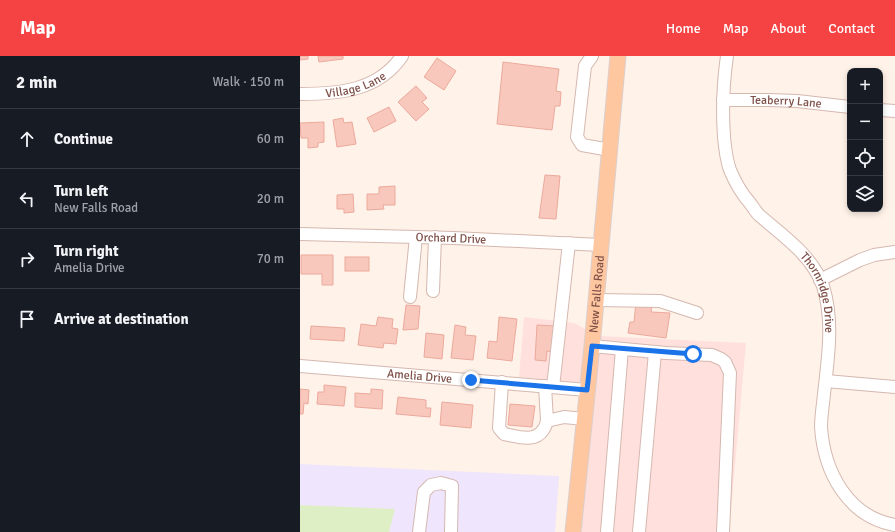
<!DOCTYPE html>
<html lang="en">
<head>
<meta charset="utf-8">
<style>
	body { margin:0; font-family:Signika,sans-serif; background:#242831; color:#f1f3f6 }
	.controls { position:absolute; right:12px; top:12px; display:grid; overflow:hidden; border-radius:8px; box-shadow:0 2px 6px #0003 }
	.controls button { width:36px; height:36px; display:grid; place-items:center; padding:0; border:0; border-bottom:1px solid #363941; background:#171b24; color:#f1f3f6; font:20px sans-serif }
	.stop { position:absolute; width:12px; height:12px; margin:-9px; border:3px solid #1a73e8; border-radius:50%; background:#fff }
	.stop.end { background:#1a73e8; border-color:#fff; box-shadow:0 1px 4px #0008 }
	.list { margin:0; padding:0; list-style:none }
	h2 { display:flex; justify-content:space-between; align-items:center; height:52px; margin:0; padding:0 16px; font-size:17px }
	h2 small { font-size:13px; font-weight:400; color:#9ea1a6 }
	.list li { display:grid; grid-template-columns:26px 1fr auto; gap:12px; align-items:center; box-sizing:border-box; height:60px; padding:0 16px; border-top:1px solid #363941 }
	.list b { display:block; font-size:15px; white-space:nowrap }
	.list p { margin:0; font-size:13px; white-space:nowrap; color:#9ea1a6 }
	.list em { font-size:13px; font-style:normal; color:#9ea1a6 }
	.icon { flex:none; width:22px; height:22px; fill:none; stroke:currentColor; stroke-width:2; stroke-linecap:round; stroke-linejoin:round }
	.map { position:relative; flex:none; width:595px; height:476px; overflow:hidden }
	header { display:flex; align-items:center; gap:24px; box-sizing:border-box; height:56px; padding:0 20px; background:#f54242; color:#fff }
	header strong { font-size:19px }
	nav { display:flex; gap:22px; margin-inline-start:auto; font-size:14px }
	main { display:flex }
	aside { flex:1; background:#171b24 }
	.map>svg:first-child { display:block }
</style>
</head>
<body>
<header>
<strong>Map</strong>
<nav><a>Home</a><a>Map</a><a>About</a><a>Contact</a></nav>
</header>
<main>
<aside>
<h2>2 min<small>Walk · 150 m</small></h2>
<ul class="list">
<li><svg class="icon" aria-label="ahead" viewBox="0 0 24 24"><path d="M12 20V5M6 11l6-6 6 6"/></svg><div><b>Continue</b></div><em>60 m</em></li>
<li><svg class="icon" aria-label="left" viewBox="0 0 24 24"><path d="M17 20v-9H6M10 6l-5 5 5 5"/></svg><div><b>Turn left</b><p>New Falls Road</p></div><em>20 m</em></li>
<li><svg class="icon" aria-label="right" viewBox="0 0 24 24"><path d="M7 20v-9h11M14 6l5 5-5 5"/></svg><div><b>Turn right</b><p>Amelia Drive</p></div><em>70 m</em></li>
<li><svg class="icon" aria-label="arrive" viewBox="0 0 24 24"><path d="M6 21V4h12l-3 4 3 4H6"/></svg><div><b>Arrive at destination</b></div></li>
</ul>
</aside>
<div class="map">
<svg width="595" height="476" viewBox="0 0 595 476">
	<rect width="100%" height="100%" fill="#fff2e9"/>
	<path fill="#ffe0dd" d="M224 261 274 267 298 280 446 287 429 476H279L293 329 219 321Z"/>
	<path fill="#efe5fc" d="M0 408 259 420 255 476H0Z"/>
	<path fill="#dfefc5" d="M0 449 95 453 89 476H0Z"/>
	<g fill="#f8c8bd" stroke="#eca99c">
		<path d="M0 0H8V3L0 4Z"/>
		<path d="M18 0H43V3L19 6Z"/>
		<path d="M137 2 156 15 144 34 124 21Z"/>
		<path d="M203 6 259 13 256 35 261 36 260 50H255L252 74 197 68Z"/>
		<path d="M116 30 127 42 122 46 129 53 116 65 98 46Z"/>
		<path d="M89 51 96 65 74 76 67 62Z"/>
		<path d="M43 62 44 67 52 66 56 88 37 91 33 64Z"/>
		<path d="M24 66V86L18 87V91L8 92V82H1L0 67Z"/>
		<path d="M245 119 260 120 256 163 239 162Z"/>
		<path d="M95 130V149H83L84 153 67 154V138H79V131Z"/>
		<path d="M53 138 54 156 44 157V153H37V139Z"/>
		<path d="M1 199H33V229H22V218H1Z"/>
		<rect x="45" y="201" width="24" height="14"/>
		<path d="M336 246 352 248 351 256 370 257 366 282 328 277 330 266H334Z"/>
		<path d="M106 249 120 250 118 273 103 274Z"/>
		<path d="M78 261 93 263 92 272 98 273 96 288 84 287 83 292 58 289 61 268 76 270Z"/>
		<path d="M199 261 217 263 212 305 187 302 189 285 197 286Z"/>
		<path d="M155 269 166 271 165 279 176 280 173 304 151 302Z"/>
		<path d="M237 269 254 270 252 296 247 295 246 305 235 304Z"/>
		<path d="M11 270 45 272 44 285 10 283Z"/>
		<path d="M126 277 144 279 142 303 124 301Z"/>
		<path d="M24 329 46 331 44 350 17 348 18 336H24Z"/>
		<path d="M0 333 9 334 8 348 4 347 3 358H0Z"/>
		<path d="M71 333 83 334 82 353 55 351V337L71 338Z"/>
		<path d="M98 341 126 344V352H131L130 361 96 358Z"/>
		<path d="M142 346 173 349 171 372 140 369Z"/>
		<path d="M210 348 235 350 232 371 208 369Z"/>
	</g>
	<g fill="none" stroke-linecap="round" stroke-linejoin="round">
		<g stroke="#d5b8af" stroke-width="14">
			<g id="minor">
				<path d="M292 0 285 10 277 81 282 89 310 94"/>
				<path id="s1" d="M427 0C423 28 422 53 424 81 425 92 426 103 430 114 435 126 441 137 450 147 453 151 456 156 459 159 483 180 512 199 523 230 534 265 528 302 524 338 523 349 521 360 521 371 524 416 548 461 595 469"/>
				<path id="s2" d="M0 38C39 38 78 35 102 0"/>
				<path id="s3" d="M423 44H468L497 45 550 51"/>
				<path d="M580 54 595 55"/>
				<path id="s4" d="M0 178 154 182 301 189"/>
				<path d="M520 224 560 204 574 199 595 196"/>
				<path d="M133 235 135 181"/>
				<path d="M110 241 116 181"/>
				<path d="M296 244 360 245 397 257"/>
				<path d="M292 290 366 297 412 299 421 303 425 306 430 317 423 476"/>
				<path id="s5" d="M0 310 287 334"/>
				<path d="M526 325 595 331"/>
				<path d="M202 326 199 372 204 378C216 380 235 387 243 374 245 372 246 368 247 365"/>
				<path d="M245 330 247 365 264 361 284 363"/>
				<path d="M253 331 269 187"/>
				<path d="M119 476 124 436 131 429 141 427 152 430 151 476"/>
				<path d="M307 476 322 293"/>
				<path d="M339 476 355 296"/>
			</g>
		</g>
		<g stroke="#dbcecc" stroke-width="17">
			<g id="major">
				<path id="s6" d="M273 476 292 290 318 0"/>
			</g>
		</g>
		<use href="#minor" stroke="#fff" stroke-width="12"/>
		<use href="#major" stroke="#ffc7a0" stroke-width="15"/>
	</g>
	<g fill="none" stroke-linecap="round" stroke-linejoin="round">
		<path stroke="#1a73e8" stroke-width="5" d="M171 324 287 334 292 290 393 298"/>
	</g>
	<g text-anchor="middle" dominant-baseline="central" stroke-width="4" stroke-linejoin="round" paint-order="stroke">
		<g font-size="12" fill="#7e5048" stroke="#fff7f2">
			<text stroke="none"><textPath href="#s2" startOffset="57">Village Lane</textPath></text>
			<text stroke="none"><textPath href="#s3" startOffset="63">Teaberry Lane</textPath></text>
			<text stroke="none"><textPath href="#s4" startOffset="151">Orchard Drive</textPath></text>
			<text stroke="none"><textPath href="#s6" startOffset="239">New Falls Road</textPath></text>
			<text stroke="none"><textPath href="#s1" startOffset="270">Thornridge Drive</textPath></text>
			<text stroke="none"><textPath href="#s5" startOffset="120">Amelia Drive</textPath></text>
		</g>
	</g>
</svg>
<div class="controls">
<button>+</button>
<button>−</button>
<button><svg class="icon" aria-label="locate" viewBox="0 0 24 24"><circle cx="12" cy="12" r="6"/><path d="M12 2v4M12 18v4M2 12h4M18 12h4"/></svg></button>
<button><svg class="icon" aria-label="layers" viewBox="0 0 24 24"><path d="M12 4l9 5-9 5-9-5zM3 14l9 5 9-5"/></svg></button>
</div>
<div class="stop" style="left:393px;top:298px"></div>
<div class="stop end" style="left:171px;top:324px"></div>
</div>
</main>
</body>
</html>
